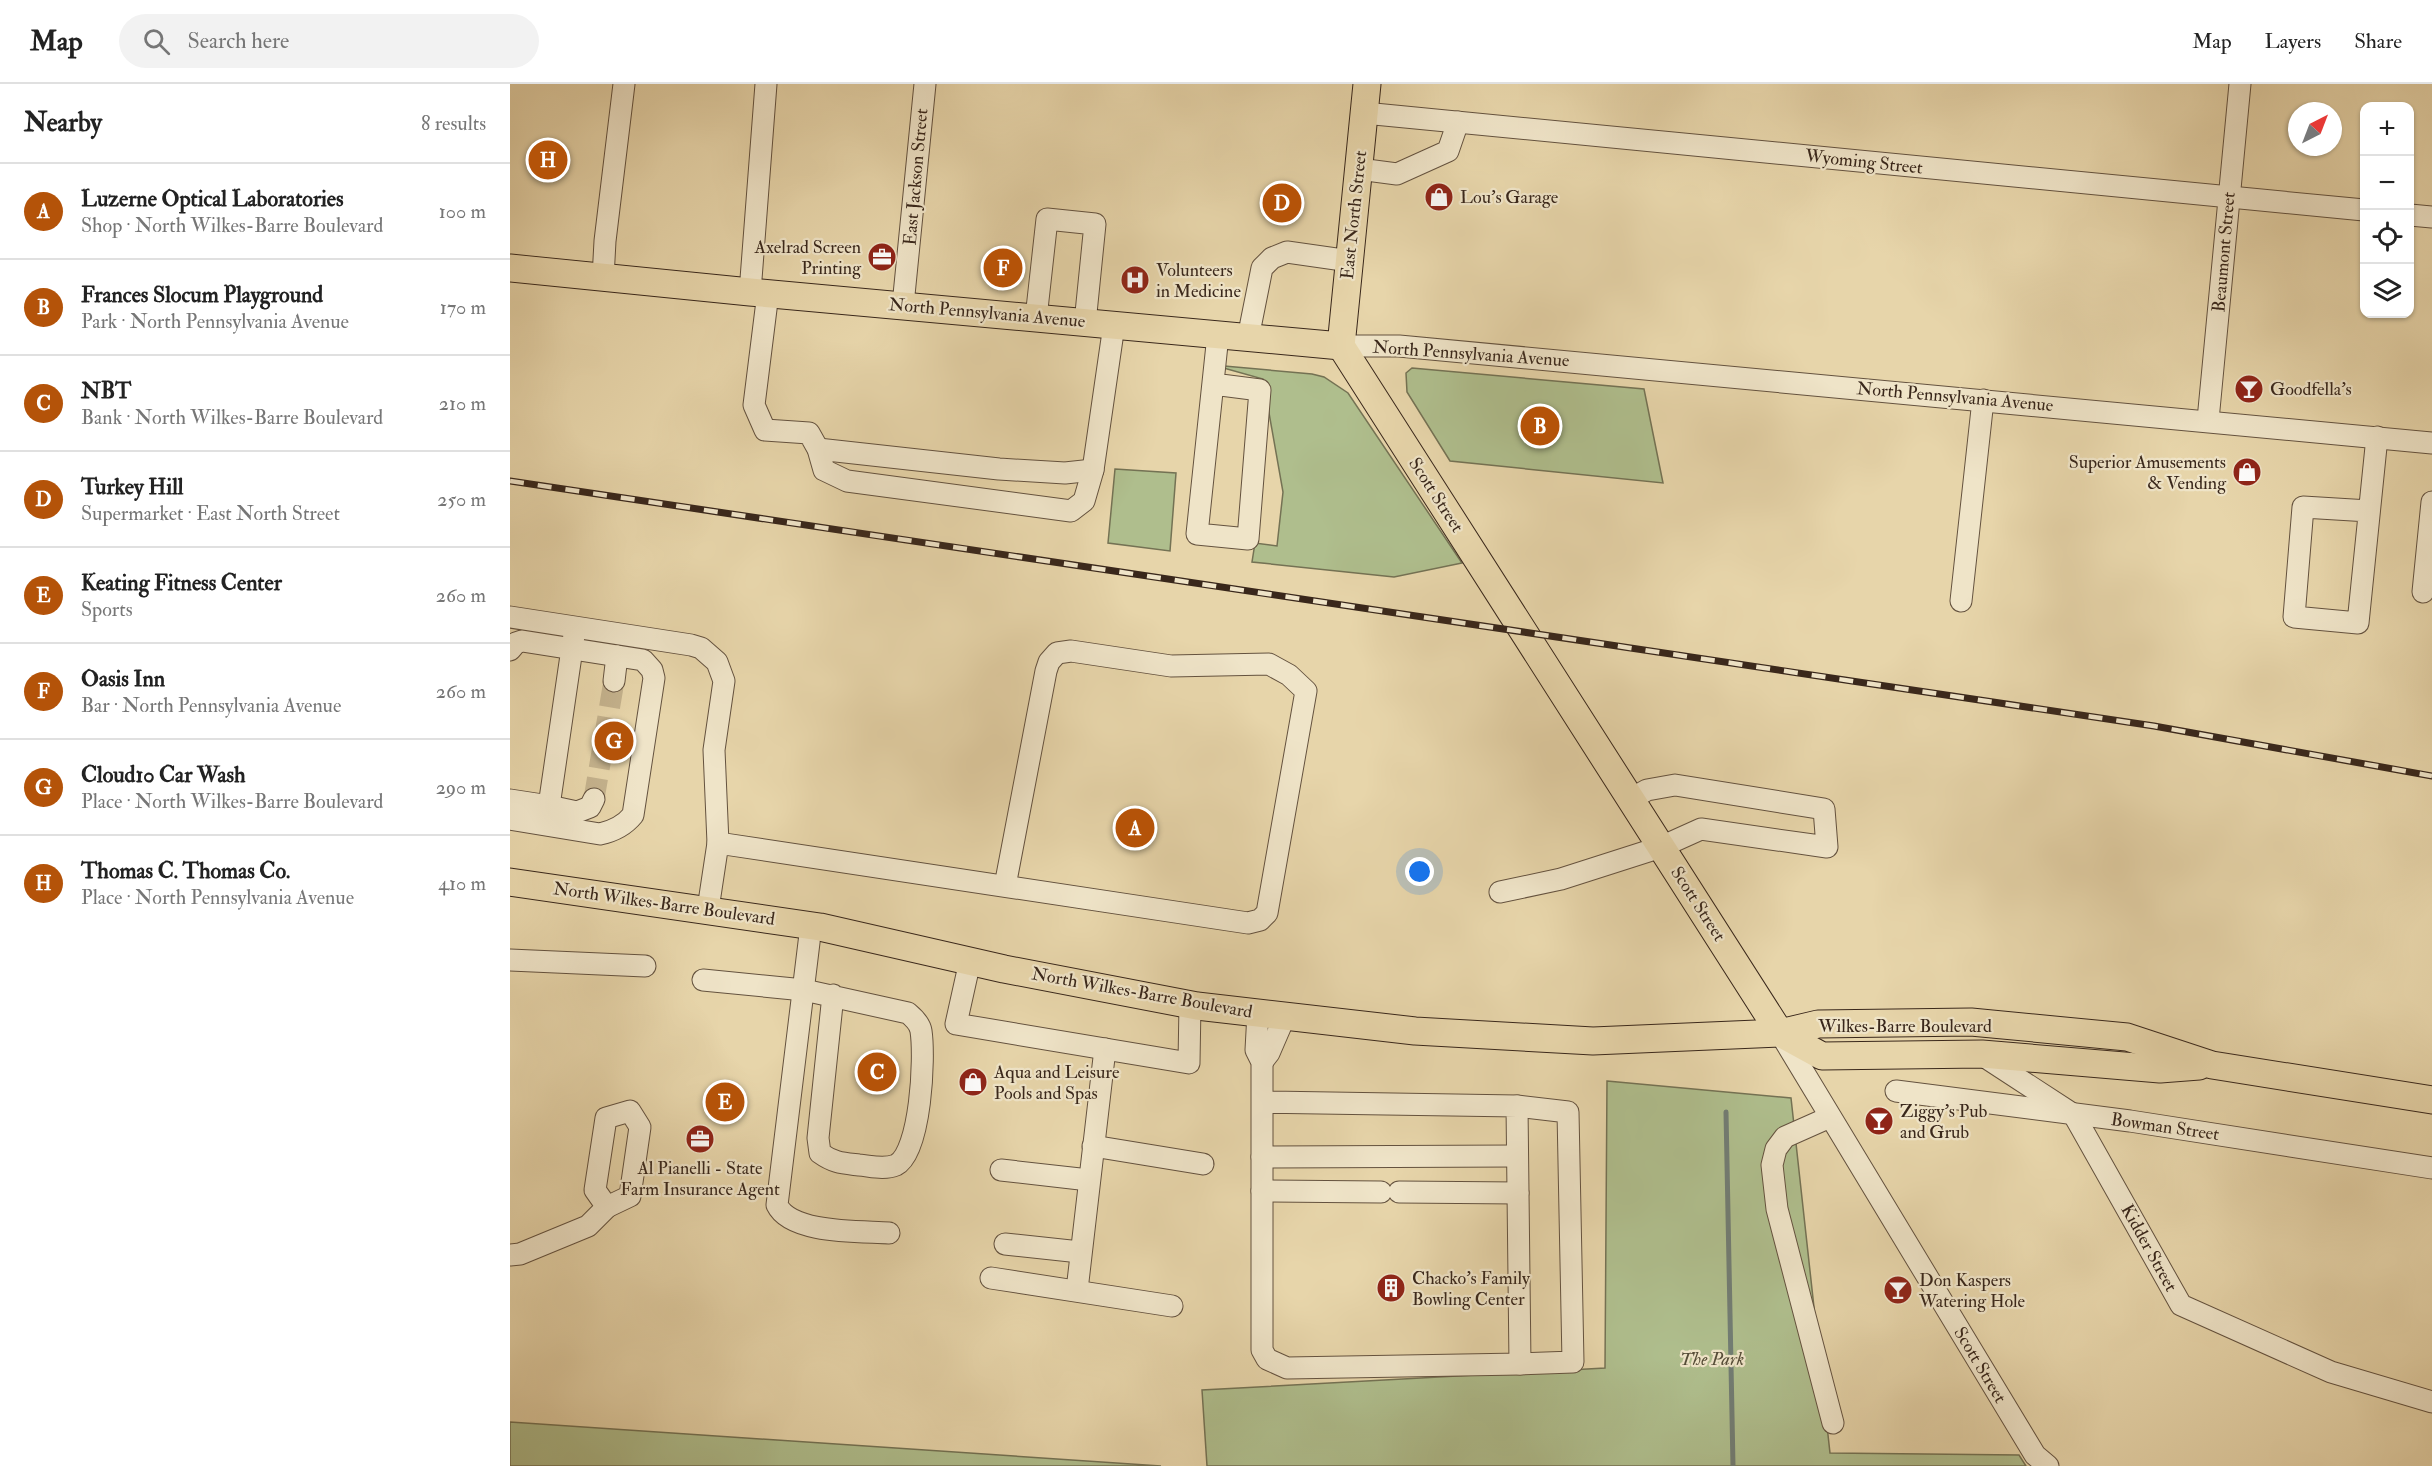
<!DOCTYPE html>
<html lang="en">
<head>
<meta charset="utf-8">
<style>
	body { margin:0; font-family:"IM FELL Double Pica",serif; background:#f2f2f2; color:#222 }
	.controls { position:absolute; right:18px; top:18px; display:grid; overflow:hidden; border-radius:12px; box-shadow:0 2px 4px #0004 }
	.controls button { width:54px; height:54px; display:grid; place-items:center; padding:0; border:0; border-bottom:2px solid #e0e0e0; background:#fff; color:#222; font:30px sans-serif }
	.compass { position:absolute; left:1778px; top:18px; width:54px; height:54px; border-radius:50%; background:#fff; box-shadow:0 2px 4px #0004; rotate:42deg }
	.you { position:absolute; left:910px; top:788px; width:21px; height:21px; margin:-15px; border:4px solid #fff; border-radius:50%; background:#1a73e8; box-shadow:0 0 0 9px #1a73e833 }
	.badge { display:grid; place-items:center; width:39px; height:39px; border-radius:50%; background:#b45309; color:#fff; font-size:20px; font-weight:700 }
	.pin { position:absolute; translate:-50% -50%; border:3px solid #fff; box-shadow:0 2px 6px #0006 }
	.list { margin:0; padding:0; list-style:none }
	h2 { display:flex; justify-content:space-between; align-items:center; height:78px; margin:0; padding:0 24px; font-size:26px }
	h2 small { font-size:20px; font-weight:400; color:#767676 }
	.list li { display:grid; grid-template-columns:39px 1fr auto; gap:18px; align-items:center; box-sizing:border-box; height:96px; padding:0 24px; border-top:2px solid #e0e0e0 }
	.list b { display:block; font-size:22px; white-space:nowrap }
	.list p { margin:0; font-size:20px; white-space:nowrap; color:#767676 }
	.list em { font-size:20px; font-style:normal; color:#767676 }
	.icon { flex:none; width:33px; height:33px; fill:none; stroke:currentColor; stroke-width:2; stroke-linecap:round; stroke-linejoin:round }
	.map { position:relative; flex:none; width:1922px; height:1382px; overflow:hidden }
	header { display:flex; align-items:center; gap:36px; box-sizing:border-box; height:84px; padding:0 30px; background:#fff; border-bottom:2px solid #e0e0e0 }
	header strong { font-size:28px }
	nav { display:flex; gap:33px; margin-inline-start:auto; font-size:21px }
	.search { width:420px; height:54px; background:#f2f2f2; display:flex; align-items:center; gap:15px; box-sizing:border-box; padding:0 21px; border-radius:33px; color:#767676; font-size:22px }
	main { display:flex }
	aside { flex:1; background:#fff }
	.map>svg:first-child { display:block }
</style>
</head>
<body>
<header>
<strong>Map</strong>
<div class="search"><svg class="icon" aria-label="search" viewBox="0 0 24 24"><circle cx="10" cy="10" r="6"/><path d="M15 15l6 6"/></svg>Search here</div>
<nav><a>Map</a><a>Layers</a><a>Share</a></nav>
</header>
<main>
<aside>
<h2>Nearby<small>8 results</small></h2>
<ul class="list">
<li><span class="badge">A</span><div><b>Luzerne Optical Laboratories</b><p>Shop · North Wilkes-Barre Boulevard</p></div><em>100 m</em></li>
<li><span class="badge">B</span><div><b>Frances Slocum Playground</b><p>Park · North Pennsylvania Avenue</p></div><em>170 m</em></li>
<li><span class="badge">C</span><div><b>NBT</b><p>Bank · North Wilkes-Barre Boulevard</p></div><em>210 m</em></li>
<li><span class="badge">D</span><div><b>Turkey Hill</b><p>Supermarket · East North Street</p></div><em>250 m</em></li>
<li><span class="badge">E</span><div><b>Keating Fitness Center</b><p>Sports</p></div><em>260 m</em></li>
<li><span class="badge">F</span><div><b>Oasis Inn</b><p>Bar · North Pennsylvania Avenue</p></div><em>260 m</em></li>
<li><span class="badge">G</span><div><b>Cloud10 Car Wash</b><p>Place · North Wilkes-Barre Boulevard</p></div><em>290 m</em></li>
<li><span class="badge">H</span><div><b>Thomas C. Thomas Co.</b><p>Place · North Pennsylvania Avenue</p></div><em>410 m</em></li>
</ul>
</aside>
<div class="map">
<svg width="1922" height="1382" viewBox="0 0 1922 1382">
	<rect width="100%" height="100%" fill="#e7d5aa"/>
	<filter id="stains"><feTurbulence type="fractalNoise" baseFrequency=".00333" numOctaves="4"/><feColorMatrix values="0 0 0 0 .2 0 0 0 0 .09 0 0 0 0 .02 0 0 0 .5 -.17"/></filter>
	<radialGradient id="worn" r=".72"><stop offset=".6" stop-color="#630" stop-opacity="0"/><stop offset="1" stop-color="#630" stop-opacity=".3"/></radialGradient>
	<g fill="#afbe8d" stroke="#747254" stroke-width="1.5">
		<path d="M703 281 802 290 814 293 838 309 952 479 884 493 742 478 745 459 767 462 773 408 753 295Z"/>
		<path d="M902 284 1134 305 1153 399 940 377 897 308 896 289Z"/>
		<path d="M605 385 666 389 660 467 598 459Z"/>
		<path d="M1097 997 1281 1014 1320 1369 1509 1371 1516 1382H697L692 1306 1095 1284Z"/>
		<path d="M0 1338 651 1382H0Z"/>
	</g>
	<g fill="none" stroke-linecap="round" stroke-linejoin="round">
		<path stroke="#727d74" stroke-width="5" d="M1216 1028 1223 1382"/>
		<path stroke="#c4b28d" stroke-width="21" stroke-dasharray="21 10" stroke-linecap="butt" d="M84 715 104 597"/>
		<g stroke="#64523f" stroke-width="23">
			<g id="minor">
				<path d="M854 29 1854 126"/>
				<path d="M849 85 887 90 938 67 948 38"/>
				<path d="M1900 131 1922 133"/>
				<path d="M93 194 95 157 114 0"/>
				<path d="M240 208 256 0"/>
				<path d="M258 209 244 321 255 346 299 349 308 365 314 386 337 397 561 427 574 417 583 386 604 241"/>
				<path d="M393 221 415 0"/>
				<path d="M526 234 537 135 585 140 575 239"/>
				<path d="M738 254 752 184 762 174 777 168 840 177"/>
				<path d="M831 262H889L1922 359"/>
				<path d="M703 300 750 306 738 455 687 450 708 251"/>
				<path d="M1698 336 1730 0"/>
				<path d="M308 365 489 385 555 389 583 386"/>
				<path d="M1859 427 1793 423 1784 533 1848 539 1867 353"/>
				<path d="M1913 508 1922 418"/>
				<path d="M1451 517 1473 316"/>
				<path d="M0 533 181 561 191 564 207 578 214 597 204 666 208 759"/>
				<path d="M0 566 6 559 12 557 133 576 142 586 144 594 123 731C114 742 104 747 90 750L0 735"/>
				<path d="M104 597 107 572"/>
				<path d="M0 716 39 722 64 551"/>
				<path d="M39 722 67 728 80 723 84 715"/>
				<path d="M990 808 1051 795 1151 763 1191 745 1317 763 1314 725 1165 701 1137 706 1121 715"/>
				<path d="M198 825 208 759 738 839 750 836 757 829 796 607 779 591 759 580 661 582 561 567 547 569 539 578 536 587 495 802"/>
				<path d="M301 842 267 1121C281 1150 350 1147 379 1149"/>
				<path d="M0 876 135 882"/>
				<path d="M460 877 446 940 679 979 680 920"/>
				<path d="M193 896 294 906 398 929C404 934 410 940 411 947 415 973 411 1068 386 1081 374 1086 361 1082 349 1081 332 1079 324 1079 310 1069L308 1054 323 911"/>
				<path d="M748 929 746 966 752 978V1266L757 1275 777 1284 1010 1280 1007 1022 752 1018"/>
				<path d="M1270 949 1525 1371 1538 1382"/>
				<path d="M1472 971 1564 1031 1671 1221 1821 1288 1922 1318"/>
				<path d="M752 978 759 969 775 932"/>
				<path d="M1386 1007 1620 1037 1922 1084"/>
				<path d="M1007 1022 1058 1028 1063 1278 1010 1280"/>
				<path d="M120 1027 130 1043 120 1112 97 1123 85 1106 96 1034Z"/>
				<path d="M1320 1033 1275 1053 1266 1065 1262 1081 1267 1125 1323 1339"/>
				<path d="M583 1062 693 1080"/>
				<path d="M752 1073 1007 1072"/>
				<path d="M491 1086 579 1096"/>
				<path d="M752 1107 871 1108"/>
				<path d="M889 1108 1008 1109"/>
				<path d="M495 1160 570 1168"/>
				<path d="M0 1171 10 1170 78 1142 97 1123"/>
				<path d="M481 1194 662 1222"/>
				<path d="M567 1206 595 965"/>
			</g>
		</g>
		<g stroke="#39271b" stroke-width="29">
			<g id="major">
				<path d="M0 184 240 208 831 262"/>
				<path d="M831 262 1270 949 1312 972 1472 970 1650 985 1689 982"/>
				<path d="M831 262 857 0"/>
				<path d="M0 798 310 843 494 885 687 922 905 947 1083 957 1270 949 1308 940 1461 938 1617 953 1702 981 1922 1016"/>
			</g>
		</g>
		<use href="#minor" stroke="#efe4c8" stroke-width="21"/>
		<use href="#major" stroke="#e7d5aa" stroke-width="27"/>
		<g stroke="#39271b" stroke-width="7">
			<path id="rail" d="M0 397 1644 642 1922 692"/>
		</g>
		<use href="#rail" stroke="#efe4c8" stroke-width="4.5" stroke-dasharray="14" stroke-linecap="butt"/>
	</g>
	<defs>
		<g id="shop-disc" transform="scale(1.5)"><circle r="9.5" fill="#8f2418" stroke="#efe4c8"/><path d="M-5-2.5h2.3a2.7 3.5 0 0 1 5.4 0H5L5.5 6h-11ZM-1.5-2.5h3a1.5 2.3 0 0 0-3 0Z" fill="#fff"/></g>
		<g id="office-disc" transform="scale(1.5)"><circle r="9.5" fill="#8f2418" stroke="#efe4c8"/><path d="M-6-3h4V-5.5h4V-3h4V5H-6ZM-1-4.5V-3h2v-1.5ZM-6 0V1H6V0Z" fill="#fff"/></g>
		<g id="hospital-disc" transform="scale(1.5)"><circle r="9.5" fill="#8f2418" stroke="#efe4c8"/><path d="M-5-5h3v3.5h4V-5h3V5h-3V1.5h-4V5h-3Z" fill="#fff"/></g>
		<g id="bar-disc" transform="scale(1.5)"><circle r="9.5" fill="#8f2418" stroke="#efe4c8"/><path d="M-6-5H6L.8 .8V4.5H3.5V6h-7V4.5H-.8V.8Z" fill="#fff"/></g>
		<g id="building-disc" transform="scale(1.5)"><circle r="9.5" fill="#8f2418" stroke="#efe4c8"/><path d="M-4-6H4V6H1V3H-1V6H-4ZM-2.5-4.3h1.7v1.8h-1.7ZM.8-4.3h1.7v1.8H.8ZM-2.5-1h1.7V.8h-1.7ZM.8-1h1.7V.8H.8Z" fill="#fff"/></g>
	</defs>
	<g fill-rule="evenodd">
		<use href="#shop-disc" x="929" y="113"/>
		<use href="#office-disc" x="372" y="173"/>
		<use href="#hospital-disc" x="625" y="196"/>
		<use href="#bar-disc" x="1739" y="305"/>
		<use href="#shop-disc" x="1737" y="388"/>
		<use href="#shop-disc" x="463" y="998"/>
		<use href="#bar-disc" x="1369" y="1037"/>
		<use href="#office-disc" x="190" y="1055"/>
		<use href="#building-disc" x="881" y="1204"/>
		<use href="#bar-disc" x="1388" y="1206"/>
	</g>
	<g text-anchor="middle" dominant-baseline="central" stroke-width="4.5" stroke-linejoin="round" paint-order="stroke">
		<g font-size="18" fill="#39271b" stroke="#efe4c8">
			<text transform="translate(1354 78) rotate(6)">Wyoming Street</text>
			<text transform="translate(406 93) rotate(-85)">East Jackson Street</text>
			<text transform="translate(844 131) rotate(-84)">East North Street</text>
			<text transform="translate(1714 168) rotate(-85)">Beaumont Street</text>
			<text transform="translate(477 229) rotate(5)">North Pennsylvania Avenue</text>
			<text transform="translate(961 270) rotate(4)">North Pennsylvania Avenue</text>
			<text transform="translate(1445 313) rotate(5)">North Pennsylvania Avenue</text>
			<text transform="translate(926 411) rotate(57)">Scott Street</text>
			<text transform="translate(154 820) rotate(8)">North Wilkes-Barre Boulevard</text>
			<text transform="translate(1188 820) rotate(57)">Scott Street</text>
			<text transform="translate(632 909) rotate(10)">North Wilkes-Barre Boulevard</text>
			<text x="1395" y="942">Wilkes-Barre Boulevard</text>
			<text transform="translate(1655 1043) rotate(8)">Bowman Street</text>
			<text transform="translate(1639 1164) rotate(61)">Kidder Street</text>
			<text transform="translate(1470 1281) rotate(59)">Scott Street</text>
		</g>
		<g font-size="18" fill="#39271b" stroke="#efe4c8" text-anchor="start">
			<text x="950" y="113">Lou's Garage</text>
			<text x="351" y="163" text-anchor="end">Axelrad Screen<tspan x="351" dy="21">Printing</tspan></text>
			<text x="646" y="186">Volunteers<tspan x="646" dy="21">in Medicine</tspan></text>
			<text x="1760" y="305">Goodfella's</text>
			<text x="1716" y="378" text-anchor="end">Superior Amusements<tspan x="1716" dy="21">&amp; Vending</tspan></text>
			<text x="484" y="988">Aqua and Leisure<tspan x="484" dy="21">Pools and Spas</tspan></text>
			<text x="1390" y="1027">Ziggy's Pub<tspan x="1390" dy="21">and Grub</tspan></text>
			<text x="190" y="1084" text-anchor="middle">Al Pianelli - State<tspan x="190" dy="21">Farm Insurance Agent</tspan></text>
			<text x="902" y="1194">Chacko's Family<tspan x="902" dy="21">Bowling Center</tspan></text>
			<text x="1409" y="1196">Don Kaspers<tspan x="1409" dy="21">Watering Hole</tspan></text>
		</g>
		<g font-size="18" font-style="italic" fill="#564d38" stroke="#efe4c8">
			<text x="1202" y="1275">The Park</text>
		</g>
	</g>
	<rect width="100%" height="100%" filter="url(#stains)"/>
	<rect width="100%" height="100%" fill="url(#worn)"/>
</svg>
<div class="controls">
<button>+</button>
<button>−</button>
<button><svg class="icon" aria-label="locate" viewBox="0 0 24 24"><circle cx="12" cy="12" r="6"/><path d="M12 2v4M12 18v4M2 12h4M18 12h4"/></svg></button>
<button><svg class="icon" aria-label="layers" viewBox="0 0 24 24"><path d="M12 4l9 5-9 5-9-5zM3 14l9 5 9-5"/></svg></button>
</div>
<svg class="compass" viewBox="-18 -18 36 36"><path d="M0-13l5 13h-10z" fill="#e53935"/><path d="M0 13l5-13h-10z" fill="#767676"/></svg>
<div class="you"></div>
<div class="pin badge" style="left:625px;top:744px">A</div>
<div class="pin badge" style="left:1030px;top:342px">B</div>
<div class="pin badge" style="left:367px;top:988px">C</div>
<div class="pin badge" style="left:772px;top:119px">D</div>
<div class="pin badge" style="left:215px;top:1018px">E</div>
<div class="pin badge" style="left:493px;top:184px">F</div>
<div class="pin badge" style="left:104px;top:657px">G</div>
<div class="pin badge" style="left:38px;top:76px">H</div>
</div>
</main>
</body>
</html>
